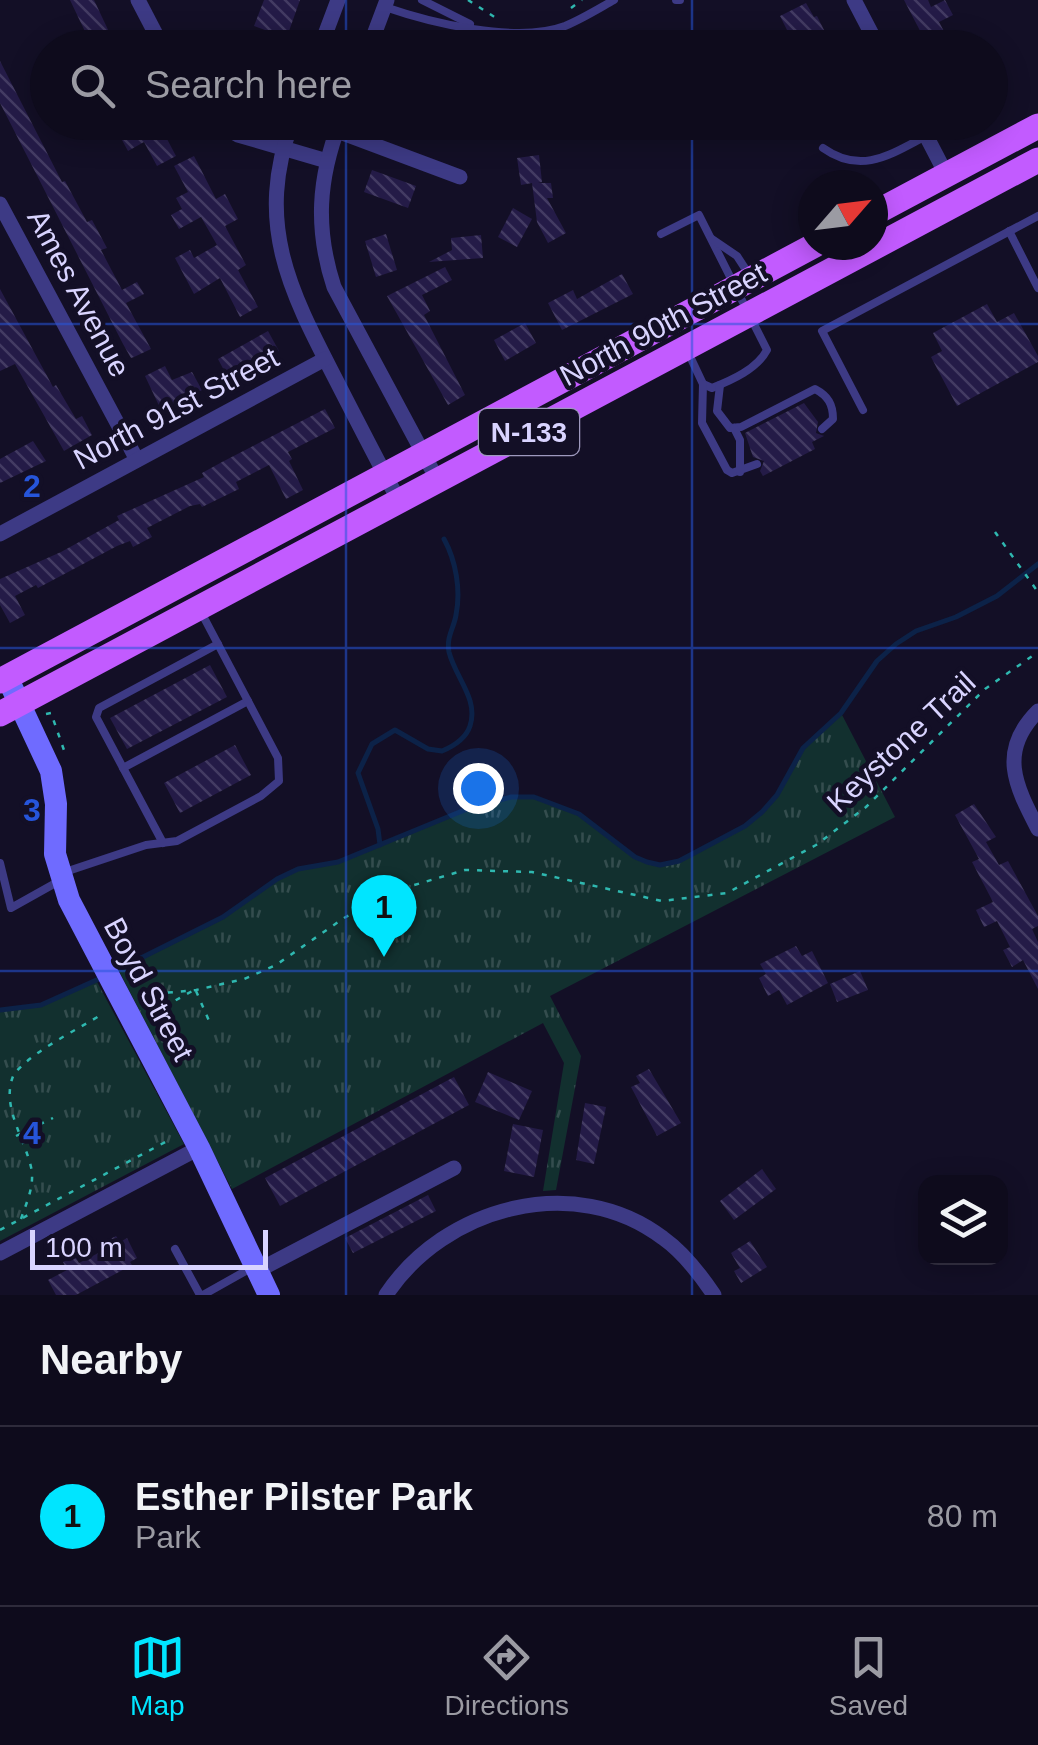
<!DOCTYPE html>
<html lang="en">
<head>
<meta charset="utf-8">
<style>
	body { margin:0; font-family:Arial,sans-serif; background:#1c1929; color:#f1f3f6 }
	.controls { position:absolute; right:30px; bottom:30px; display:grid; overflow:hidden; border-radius:20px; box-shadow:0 5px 25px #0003 }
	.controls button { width:90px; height:90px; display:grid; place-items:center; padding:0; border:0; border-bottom:2px solid #2e2b3b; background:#0e0b1c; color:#f1f3f6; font:50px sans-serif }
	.compass { position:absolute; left:798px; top:170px; width:90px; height:90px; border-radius:50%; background:#0e0b1c; box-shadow:0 5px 25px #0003; rotate:62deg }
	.scale { position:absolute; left:30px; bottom:25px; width:238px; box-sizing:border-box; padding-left:10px; border:5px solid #d9d4ff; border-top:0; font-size:28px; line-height:35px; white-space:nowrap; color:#d9d4ff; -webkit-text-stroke:8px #130f26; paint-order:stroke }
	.you { position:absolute; left:478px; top:788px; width:35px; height:35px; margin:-25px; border:8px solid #fff; border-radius:50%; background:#1a73e8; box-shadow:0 0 0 15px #1a73e833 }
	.badge { display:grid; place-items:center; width:65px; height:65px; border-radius:50%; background:#00e5ff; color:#111; font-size:32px; font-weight:700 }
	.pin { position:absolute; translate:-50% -82px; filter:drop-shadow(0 2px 5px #0008) }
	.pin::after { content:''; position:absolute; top:52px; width:35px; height:30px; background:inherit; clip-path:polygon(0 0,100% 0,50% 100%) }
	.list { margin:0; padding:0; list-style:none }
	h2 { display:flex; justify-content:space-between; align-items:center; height:130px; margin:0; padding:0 40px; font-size:42px }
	h2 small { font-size:32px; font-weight:400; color:#9b9ba3 }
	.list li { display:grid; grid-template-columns:65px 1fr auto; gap:30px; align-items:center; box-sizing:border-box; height:180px; padding:0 40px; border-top:2px solid #2e2b3b }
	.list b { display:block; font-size:38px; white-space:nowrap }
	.list p { margin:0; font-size:32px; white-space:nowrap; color:#9b9ba3 }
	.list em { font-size:32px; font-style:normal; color:#9b9ba3 }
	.icon { flex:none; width:55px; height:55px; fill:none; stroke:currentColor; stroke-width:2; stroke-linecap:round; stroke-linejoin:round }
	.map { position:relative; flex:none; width:1038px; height:1295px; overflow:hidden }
	.search { position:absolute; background:#0e0b1c; box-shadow:0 5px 25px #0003; left:30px; right:30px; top:30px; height:110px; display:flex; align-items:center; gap:25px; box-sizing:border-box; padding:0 35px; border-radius:55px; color:#9b9ba3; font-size:38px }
	.sheet { height:310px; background:#0e0b1c }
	nav { display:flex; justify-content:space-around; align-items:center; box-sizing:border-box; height:140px; border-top:2px solid #2e2b3b; background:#0e0b1c; font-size:28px; color:#9b9ba3 }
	nav a { display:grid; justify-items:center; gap:5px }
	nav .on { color:#00e5ff }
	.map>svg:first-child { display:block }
</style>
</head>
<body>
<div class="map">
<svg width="1038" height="1295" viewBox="0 0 1038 1295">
	<defs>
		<pattern id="park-tufts" width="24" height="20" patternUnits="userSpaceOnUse" patternTransform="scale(2.5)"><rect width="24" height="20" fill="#12302f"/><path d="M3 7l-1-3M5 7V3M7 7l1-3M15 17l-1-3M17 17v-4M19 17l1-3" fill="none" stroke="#344d4e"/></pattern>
		<pattern id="building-back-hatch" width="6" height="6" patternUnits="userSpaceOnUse" patternTransform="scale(2.5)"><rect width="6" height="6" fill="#241b47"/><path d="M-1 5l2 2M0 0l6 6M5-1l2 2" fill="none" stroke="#433b63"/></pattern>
	</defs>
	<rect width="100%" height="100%" fill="#130f26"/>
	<g fill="url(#park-tufts)">
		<path d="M841 713 895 817 550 996 581 1056 556 1190 543 1191 564 1063 543 1023 232 1189 118 969 223 917 277 879 298 869 338 862 467 809 511 797H534L579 814 635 857 647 862 660 865 679 861 745 826 762 812 777 795 803 748Z"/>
		<path d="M96 980 184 1144 0 1241V1010L41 1005Z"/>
	</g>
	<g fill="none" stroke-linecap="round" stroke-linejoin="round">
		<g stroke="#0c2248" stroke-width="5">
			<path d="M380 845 378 829 358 773 372 744 395 730 428 749 442 751C454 746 466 738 470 726 479 699 455 677 449 652 446 637 454 628 456 615 461 590 456 561 444 539"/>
			<path d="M115 971 223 917 277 879 298 869 338 862 467 809 511 797H534L579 814 635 857 647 862 660 865 679 861 745 826 762 812 777 795 803 748 841 713 877 661 896 644 916 631 956 617 997 596 1038 564"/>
			<path d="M0 1010 41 1005 101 978"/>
		</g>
	</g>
	<g fill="url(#building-back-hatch)">
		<path d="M70 0H94L110 34 91 44Z"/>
		<path d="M264 0H300L283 48H258L265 30 254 26Z"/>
		<path d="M904 0H928L931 7 945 0 953 15 939 22 953 48H929Z"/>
		<path d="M806 3 814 17 817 16 833 48H796L780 16Z"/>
		<path d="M0 61 62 182 65 181 87 222 92 220 107 248 101 250 122 290 137 282 144 294 126 303 151 349 134 357 131 358 123 344 0 103Z"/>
		<path d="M133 122H158L176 156 157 166 144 142 128 151 122 140 138 131Z"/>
		<path d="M539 155 542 182 538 183H551L553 198H547L566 233 548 243 537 222 532 183 521 185 517 158Z"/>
		<path d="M194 156 216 199 225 194 238 219 225 226 246 265 238 270 258 307 240 317 220 278 194 294 175 258 190 250 194 258 217 245 201 217 179 229 171 215 182 209 176 198 188 192 174 166Z"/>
		<path d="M372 170 416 186 408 208 364 192Z"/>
		<path d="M513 208 532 219 517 247 498 237Z"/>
		<path d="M386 234 397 270 376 277 365 241Z"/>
		<path d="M481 235 483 258 429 262 452 250 451 238Z"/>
		<path d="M445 267 452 280 422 295 430 311 424 315 465 395 448 405 387 296Z"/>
		<path d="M622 274 633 294 562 330 548 303 573 290 577 299Z"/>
		<path d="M0 289 53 387 56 385 76 419 82 416 92 435 64 451 15 364 0 371Z"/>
		<path d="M987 304 997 322 1014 313 1038 356V362L957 406 931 357 942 351 933 333Z"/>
		<path d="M525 323 536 343 505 361 494 340Z"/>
		<path d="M268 331 279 351 227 376 218 359Z"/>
		<path d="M165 366 172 380 192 372 202 390 162 412 145 376Z"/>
		<path d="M804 403 818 422 816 433 824 436 812 442 815 449 763 476 760 471 764 461 753 457 745 433Z"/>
		<path d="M325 409 335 428 288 452 292 459 289 461 303 490 286 499 269 465 236 482 239 489 202 507 200 504 190 506 147 528 152 537 133 547 130 541 117 546 38 588 36 585 15 596 25 615 10 623 0 605V579L61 552 119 520 117 516 204 477 202 473 222 462Z"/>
		<path d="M33 441 46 461 0 483V459Z"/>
		<path d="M210 665 227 697 127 749 110 718Z"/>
		<path d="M235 745 251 775 180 813 164 783Z"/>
		<path d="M974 804 996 837 986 842 999 865 1008 861 1038 916V926L1032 929 1038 942V989L1023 960 1012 967 1003 950 1010 947 997 921 984 927 976 910 993 902 972 862 979 859 955 815Z"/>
		<path d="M796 946 802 956 812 951 828 983 787 1005 779 990 768 996 759 978 766 974 760 964Z"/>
		<path d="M860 971 868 990 837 1002 830 984Z"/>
		<path d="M649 1069 681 1123 657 1136 631 1087 640 1083 636 1076Z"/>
		<path d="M488 1072 532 1091 519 1120 475 1102Z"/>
		<path d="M454 1077 469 1105 280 1206 265 1178Z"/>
		<path d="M585 1103 606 1107 594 1164 576 1160Z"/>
		<path d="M513 1124 543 1130 534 1177 504 1171Z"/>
		<path d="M762 1169 776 1189 734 1220 720 1201Z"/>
		<path d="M428 1195 436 1211 353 1253 345 1238Z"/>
		<path d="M116 1236 120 1242 127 1238 137 1258 130 1262 132 1265 76 1295H56L48 1280 67 1270 63 1262 75 1256 79 1263 106 1249 103 1243Z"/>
		<path d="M750 1241 767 1267 741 1283 734 1271 740 1268 731 1253Z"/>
	</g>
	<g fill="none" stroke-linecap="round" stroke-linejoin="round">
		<g stroke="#2fb8b0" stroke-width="2.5" stroke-dasharray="5 8" stroke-linecap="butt">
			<path d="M468 0 496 18"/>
			<path d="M571 8 582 0"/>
			<path d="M995 532 1038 592"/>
			<path d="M46 714 51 713 65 753"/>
			<path d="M196 991 210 1023"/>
			<path d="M142 995 196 990 244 979 276 965 344 918 394 891 465 870 532 872 662 901 727 893 816 845 866 807 985 689 1038 652"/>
			<path d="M153 1013 194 990"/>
			<path d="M16 1136 53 1118"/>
			<path d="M21 1219C27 1201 35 1185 31 1167 24 1137 0 1104 14 1074 34 1050 77 1030 104 1013"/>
			<path d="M0 1230 171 1139"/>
		</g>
		<g stroke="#3d3a85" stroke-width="8">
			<path d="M422 0 470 24"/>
			<path d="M676 0H680"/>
			<path d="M385 7C431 23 517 44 565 26 582 19 598 9 614 0"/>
			<path d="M823 148C861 175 890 155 926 136"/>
			<path d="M1009 231 1038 288"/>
			<path d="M661 234 699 215 767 350C757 369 732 380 712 388L703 384 687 350"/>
			<path d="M712 239 737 256 750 276"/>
			<path d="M703 384 702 423 727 470 732 473 757 464"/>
			<path d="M720 385 717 411 730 428 741 427 815 389C828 396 833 404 833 419L822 429"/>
			<path d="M863 410 822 331 1038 216"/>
			<path d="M734 428 740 440V472"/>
			<path d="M123 768 248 701"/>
			<path d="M163 843 96 717 99 708 218 644"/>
			<path d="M0 863 11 908 61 880"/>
			<path d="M62 873 146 845 177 841 261 796 279 781 278 758 201 612"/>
			<path d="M175 1249 200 1295"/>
			<path d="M203 1295 251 1268"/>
		</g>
		<g stroke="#3d3a85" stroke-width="15">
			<path d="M138 0 163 48"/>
			<path d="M854 0 879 48"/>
			<path d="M320 48 338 0"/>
			<path d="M369 48 387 0"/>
			<path d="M215 122 238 135 327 161"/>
			<path d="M292 122C255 223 289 289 335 378 356 419 377 460 399 501"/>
			<path d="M340 122C318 179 315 229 334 287L438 481"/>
			<path d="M919 122 946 174"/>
			<path d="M337 131 460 177"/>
			<path d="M0 204 137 460"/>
			<path d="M0 534 325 359"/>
			<path d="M1038 711C998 751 1015 785 1038 829"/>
			<path d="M0 1253 199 1148"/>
			<path d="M257 1271 454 1168"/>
			<path d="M386 1295C444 1207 575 1171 663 1238 684 1253 700 1274 714 1295"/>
		</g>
		<path stroke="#6f6bff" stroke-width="22" d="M7 677 51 771 56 804 55 854 69 900 199 1148 269 1295"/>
		<g stroke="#c25bff" stroke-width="25">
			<path d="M873 214 1038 126"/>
			<path d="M0 681 815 245"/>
			<path d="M0 714 1038 160"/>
		</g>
	</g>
	<path fill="none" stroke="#2655da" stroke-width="2.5" stroke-opacity="0.55" d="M346 0V48M692 0V48M346 122V1295M692 122V1295M0 324H1038M0 648H1038M0 971H1038"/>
	<g text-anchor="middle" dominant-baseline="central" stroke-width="9" stroke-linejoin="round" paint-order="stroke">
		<rect fill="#130f26" stroke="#9e99be" stroke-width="2.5" x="479" y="409" width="100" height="46" rx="8"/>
		<g font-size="28" font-weight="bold" fill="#d9d4ff">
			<text x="529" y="432">N-133</text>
		</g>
		<g font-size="30" fill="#d9d4ff" stroke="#130f26">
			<text transform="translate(79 293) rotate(62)">Ames Avenue</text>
			<text transform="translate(663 324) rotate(-28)">North 90th Street</text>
			<text transform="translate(176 408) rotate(-28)">North 91st Street</text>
			<text transform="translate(901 742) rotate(-43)">Keystone Trail</text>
			<text transform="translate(149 989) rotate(62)">Boyd Street</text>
		</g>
	</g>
	<g font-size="32" text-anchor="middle" font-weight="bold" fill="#2655da" stroke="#130f26" stroke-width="9" stroke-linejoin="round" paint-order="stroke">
		<text x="32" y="497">2</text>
		<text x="32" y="821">3</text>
		<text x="32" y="1144">4</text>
	</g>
</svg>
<div class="controls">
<button><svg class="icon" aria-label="layers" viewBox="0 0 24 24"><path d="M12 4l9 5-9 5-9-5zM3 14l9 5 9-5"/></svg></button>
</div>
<svg class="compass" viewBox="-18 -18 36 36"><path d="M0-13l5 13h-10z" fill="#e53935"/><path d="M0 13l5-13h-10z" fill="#9b9ba3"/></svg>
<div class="scale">100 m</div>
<div class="you"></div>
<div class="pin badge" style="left:384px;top:957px">1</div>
<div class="search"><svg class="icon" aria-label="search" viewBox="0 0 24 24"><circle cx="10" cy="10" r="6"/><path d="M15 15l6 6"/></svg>Search here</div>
</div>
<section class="sheet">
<h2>Nearby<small></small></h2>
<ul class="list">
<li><span class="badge">1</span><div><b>Esther Pilster Park</b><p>Park</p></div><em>80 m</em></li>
</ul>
</section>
<nav>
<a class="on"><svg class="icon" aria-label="map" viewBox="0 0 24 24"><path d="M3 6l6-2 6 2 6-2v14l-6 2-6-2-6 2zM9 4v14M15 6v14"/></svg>Map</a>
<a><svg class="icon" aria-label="directions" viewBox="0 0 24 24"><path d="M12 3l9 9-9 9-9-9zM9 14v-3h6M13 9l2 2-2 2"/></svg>Directions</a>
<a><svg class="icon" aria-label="saved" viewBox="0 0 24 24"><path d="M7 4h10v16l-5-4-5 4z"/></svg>Saved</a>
</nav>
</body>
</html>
